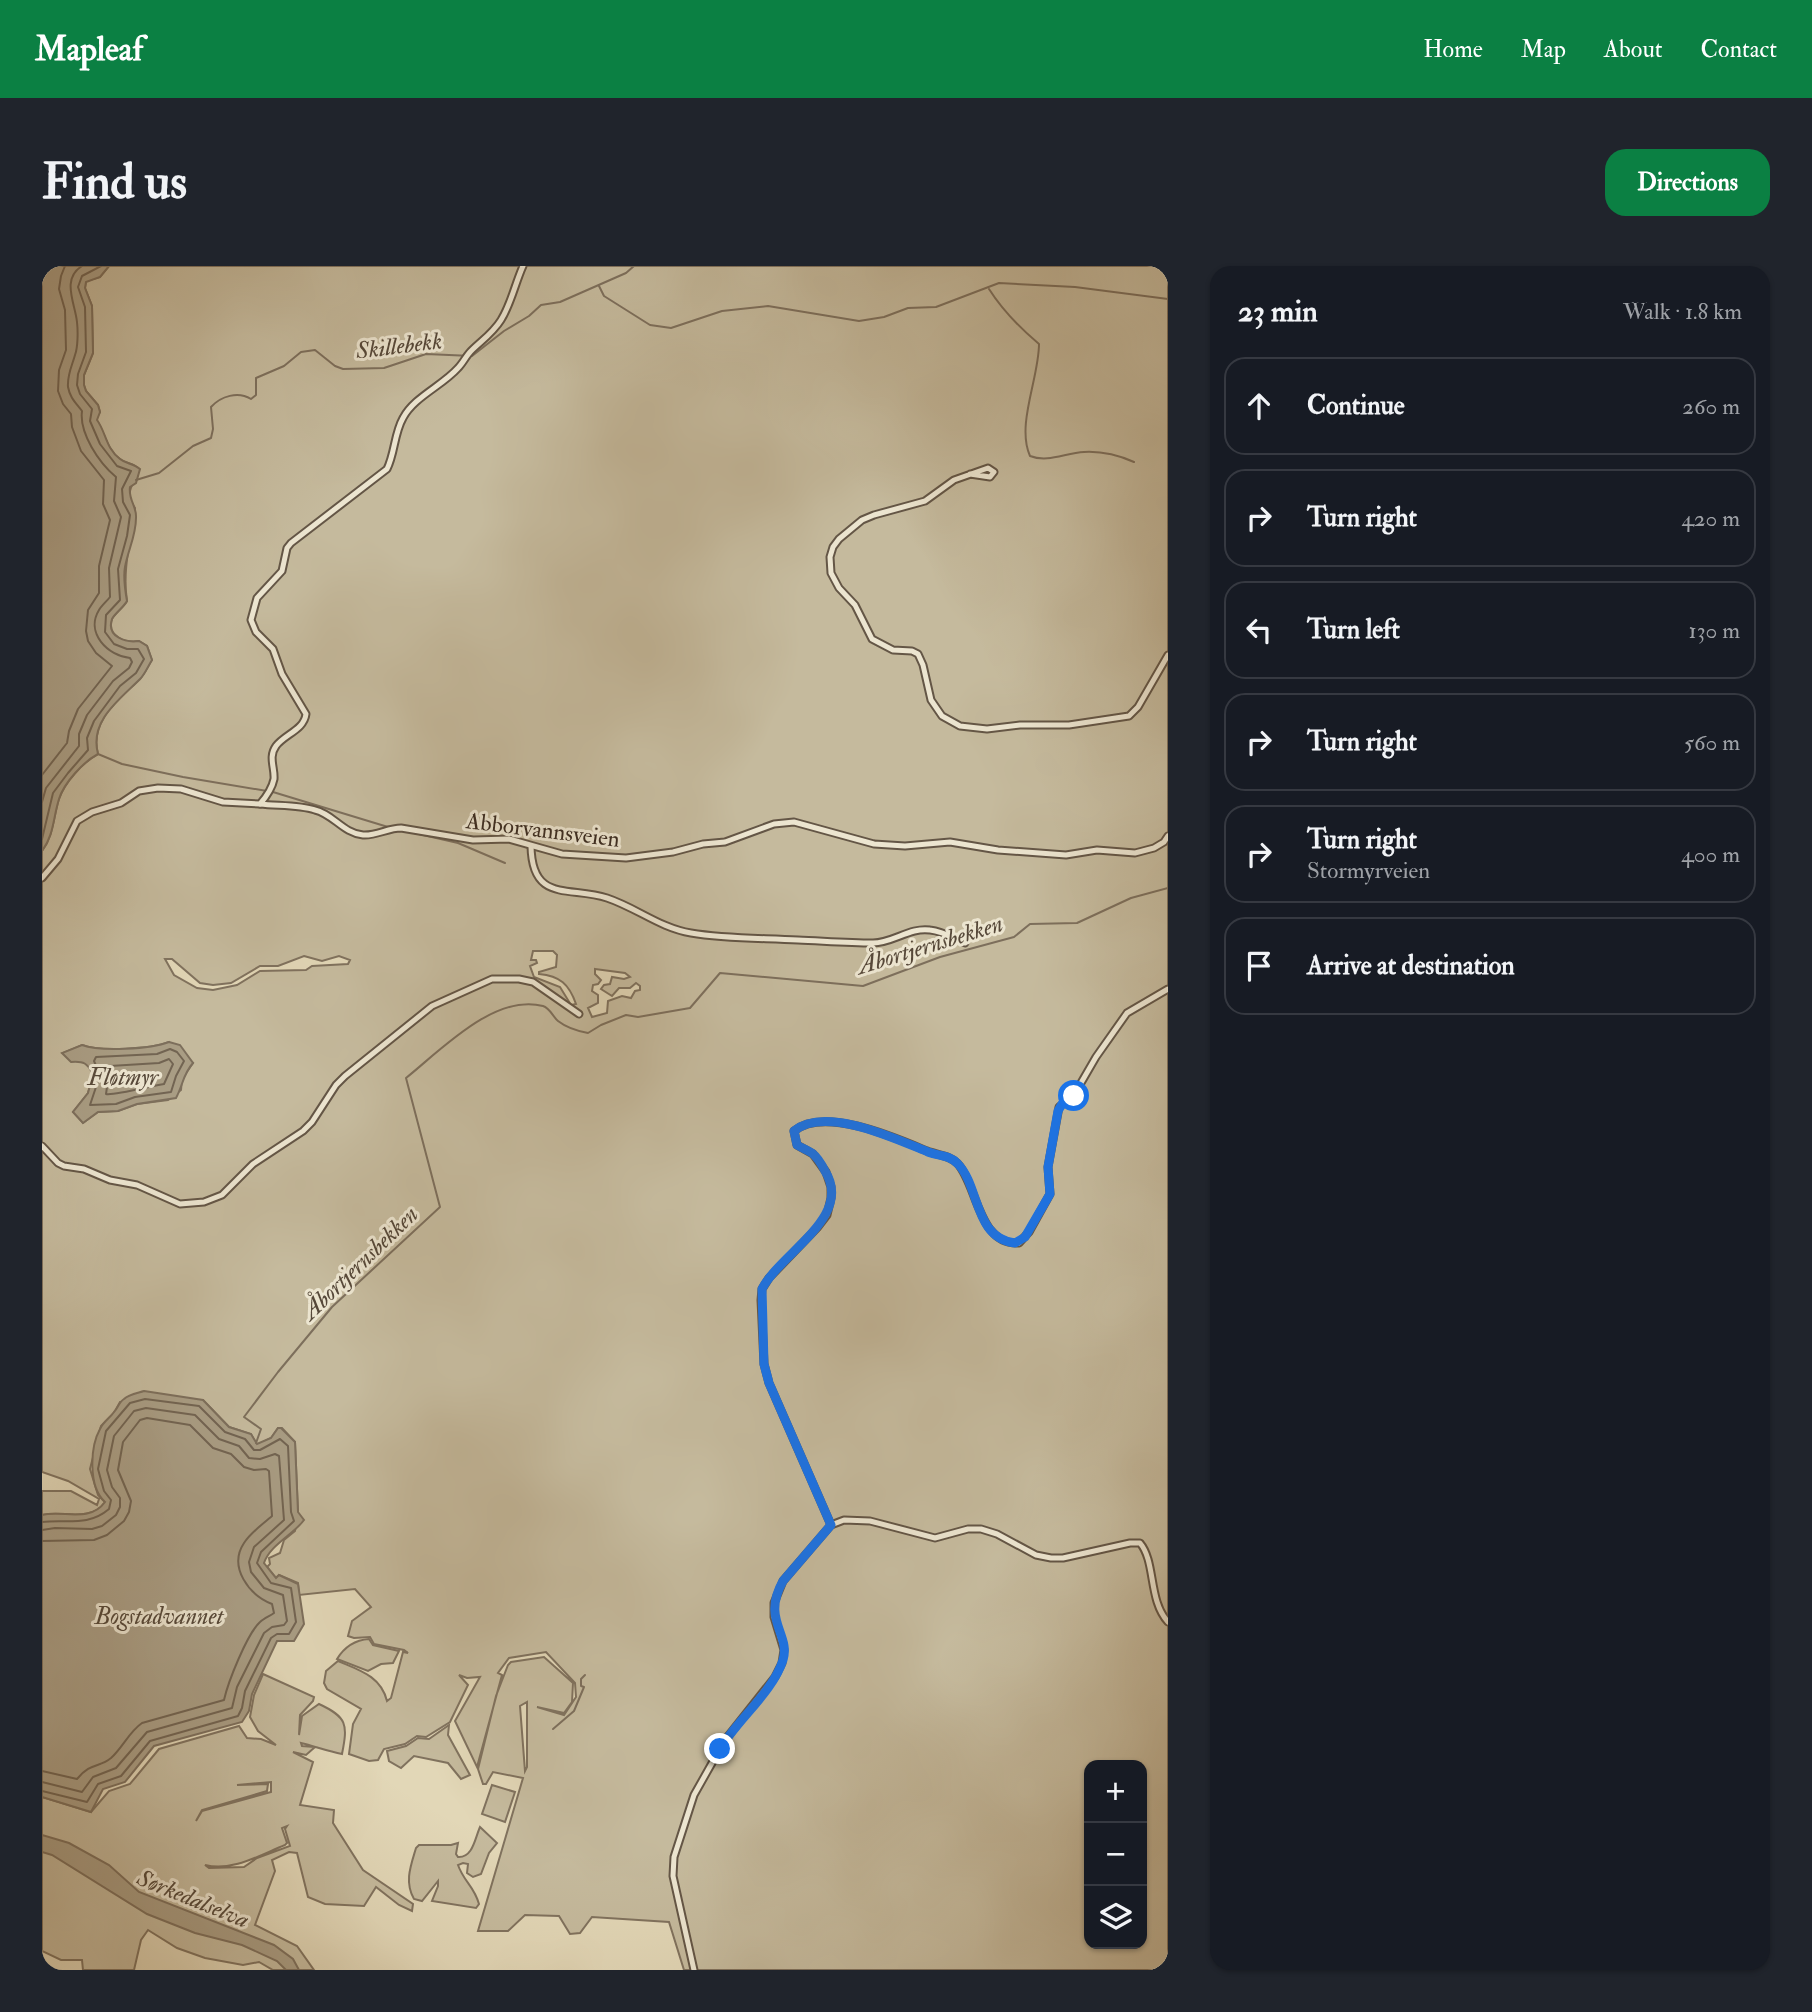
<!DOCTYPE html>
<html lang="en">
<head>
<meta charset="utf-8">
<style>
	body { margin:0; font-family:"IM FELL Double Pica",serif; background:#20242c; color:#f1f3f6 }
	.controls { position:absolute; right:21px; bottom:21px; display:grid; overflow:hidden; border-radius:14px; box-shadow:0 2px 5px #0004 }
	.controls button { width:63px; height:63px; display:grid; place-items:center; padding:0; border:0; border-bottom:2px solid #363941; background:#171b24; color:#f1f3f6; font:35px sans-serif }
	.stop { position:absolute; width:21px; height:21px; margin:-16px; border:5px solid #1a73e8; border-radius:50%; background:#fff }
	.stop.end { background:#1a73e8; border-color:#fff; box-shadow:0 2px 7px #0008 }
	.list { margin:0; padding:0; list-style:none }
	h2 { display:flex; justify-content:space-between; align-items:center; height:91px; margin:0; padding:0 28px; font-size:30px }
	h2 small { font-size:23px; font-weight:400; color:#9ea1a6 }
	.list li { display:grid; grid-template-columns:46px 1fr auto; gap:21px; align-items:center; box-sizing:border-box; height:98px; margin:0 14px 14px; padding:0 14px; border:2px solid #363941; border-radius:21px }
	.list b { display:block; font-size:26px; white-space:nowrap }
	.list p { margin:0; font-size:23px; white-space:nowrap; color:#9ea1a6 }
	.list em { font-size:23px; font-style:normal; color:#9ea1a6 }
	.icon { flex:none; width:38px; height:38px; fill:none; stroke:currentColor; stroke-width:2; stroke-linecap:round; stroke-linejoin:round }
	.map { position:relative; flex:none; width:1126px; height:1704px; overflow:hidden; border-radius:21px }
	header { display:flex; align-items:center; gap:42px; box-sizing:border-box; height:98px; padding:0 35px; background:#0b8043; color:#fff }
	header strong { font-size:33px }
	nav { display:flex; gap:38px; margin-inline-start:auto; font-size:24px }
	.intro { display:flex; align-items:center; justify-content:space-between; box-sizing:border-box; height:168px; padding:0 42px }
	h1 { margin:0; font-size:49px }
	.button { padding:18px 32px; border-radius:21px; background:#0b8043; color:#fff; font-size:24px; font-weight:700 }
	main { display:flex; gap:42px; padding:0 42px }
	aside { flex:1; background:#171b24; border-radius:21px; box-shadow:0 2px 5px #0004 }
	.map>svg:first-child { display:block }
</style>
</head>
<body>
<header>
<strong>Mapleaf</strong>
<nav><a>Home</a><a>Map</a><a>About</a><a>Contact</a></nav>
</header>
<div class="intro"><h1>Find us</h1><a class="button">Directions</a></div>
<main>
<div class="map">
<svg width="1126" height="1704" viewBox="0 0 1126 1704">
	<rect width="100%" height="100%" fill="#e2d7b7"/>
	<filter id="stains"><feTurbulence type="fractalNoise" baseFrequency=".00286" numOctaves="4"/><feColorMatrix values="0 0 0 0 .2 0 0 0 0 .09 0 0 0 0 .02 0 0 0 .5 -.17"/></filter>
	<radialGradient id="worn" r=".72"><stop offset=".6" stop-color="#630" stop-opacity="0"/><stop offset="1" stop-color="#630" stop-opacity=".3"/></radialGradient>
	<g fill="#c5ba9d" stroke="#80725e" stroke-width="2" fill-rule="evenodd">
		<path d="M67 0H1126V1704H642L627 1656 550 1651 538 1667 528 1668 517 1650 483 1649 466 1665H436L481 1512 451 1506 444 1518H441L436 1503 454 1430 466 1399 469 1396 502 1391 531 1417 530 1436 522 1447 495 1441 522 1449 534 1431 533 1417 504 1386 467 1392 456 1407 460 1409 435 1501 413 1455 438 1411 425 1412 417 1409 426 1419 408 1456 384 1471 375 1470 363 1478 342 1483 336 1494 327 1495 307 1488 311 1458 319 1443 285 1423 282 1417 284 1405 296 1395C317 1404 339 1410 345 1435L349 1432 361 1386 366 1387 362 1384 332 1378 328 1371 312 1372 306 1370 310 1355 329 1341 313 1323 257 1329 256 1317 237 1309 234 1312 225 1301 228 1298 227 1292 238 1287 242 1274 253 1265 256 1246 253 1176 240 1162H236L229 1172 215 1179 209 1168 187 1161 161 1134 78 1136 72 1147 59 1160 48 1203 56 1229 63 1236C48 1257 21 1244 0 1249V1225H29L55 1239 57 1233 26 1215 0 1206V585C12 569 11 552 17 533 22 517 41 496 56 488 47 455 77 434 98 413 103 408 106 400 110 394L105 380 97 375C85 377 64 371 70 353 73 347 82 341 85 335 80 303 89 274 93 242 81 227 92 218 97 203 91 196 84 198 78 193 64 183 63 166 54 153L58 146 56 139 44 125 42 119V109L51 87 50 40 43 22 44 15 58 11ZM491 685H511L515 689 514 701 497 706V708C518 710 527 718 534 738L529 739 518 721 492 711 488 700 495 697 494 694H489ZM262 690 280 695 297 690 308 694 306 698 270 700 264 704 218 705 195 719 171 724 155 722 132 709 123 693H130L158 717 171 719 189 717 218 700H236ZM553 703 583 707 588 711 582 713 570 711 568 718 562 719 559 723 570 730 577 722H588L594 717 598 720V724L593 725 589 732 580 730 566 735 565 747 550 751 546 742 556 737V729L550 725 551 719 556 718 559 714 553 708ZM127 776 151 797 140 813 139 824 126 834 95 838 76 845 56 846 41 857 31 846 46 827 51 808 46 798 21 787 40 779C58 786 109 783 127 776ZM485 1436V1501L483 1505 478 1440ZM1047 1499H1100V1678H1047Z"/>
		<path d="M327 1373 331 1379 357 1385 351 1397 339 1398 326 1405 295 1393C303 1380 313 1374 327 1373Z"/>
		<path d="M221 1408 272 1431 271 1435 258 1449 257 1469 260 1450 277 1438C305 1451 306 1458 300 1488 285 1485 272 1480 259 1477L260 1480 273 1481 264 1489 251 1486 271 1496 258 1539 292 1544 291 1557 321 1604 371 1638 370 1645 357 1639 334 1621 322 1640 283 1638 266 1631 255 1587 247 1586 230 1594 233 1605 213 1659 255 1680 272 1704H231L217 1696 201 1699 163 1692 135 1682 106 1664 99 1674 92 1704H41L40 1694H19L0 1685V1531L49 1546 67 1525 88 1518 117 1483 197 1460 205 1472 219 1473 234 1479 216 1465 208 1451 212 1429ZM229 1516V1526L160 1545 154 1555 160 1544 225 1525 226 1518 195 1519ZM245 1560 243 1563 248 1580 215 1592 202 1601 167 1602 163 1599C190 1606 218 1589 243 1579L245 1577 240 1562Z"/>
		<path d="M407 1459 406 1469 428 1509 419 1513 406 1497 372 1490 359 1502 347 1495 345 1485 364 1480 376 1472 387 1473Z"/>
		<path d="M450 1519 473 1526 463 1556 440 1548Z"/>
		<path d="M438 1561 455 1577 447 1587 439 1608 431 1611 425 1607 426 1598 421 1597 416 1599C422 1616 432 1620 437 1638L434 1642 390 1635 396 1620V1615L380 1635 372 1633C362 1616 369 1599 374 1582L377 1579H409L416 1577 414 1588 416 1591C431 1592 433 1572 438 1561Z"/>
	</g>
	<g fill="#a99d84" stroke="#7d6f5c" stroke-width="2">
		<path d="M0 0H67L58 11 44 16 43 22 50 40 51 87 42 109V119L44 125 56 139 58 146 55 154C64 166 64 183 78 193 84 198 91 197 98 203L94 217 88 221C86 234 95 240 94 252 94 270 86 284 83 301 81 312 83 324 85 335 82 341 73 347 70 353 64 371 84 377 97 375L105 380 110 394C106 400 103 408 98 413 77 434 47 455 56 488 41 496 22 517 17 533 11 552 12 569 0 585Z"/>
		<path d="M127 776 138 779 151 797C141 808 141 819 134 832L95 838 76 845 56 846 41 857 31 846 46 827 51 808C45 797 42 795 29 796L20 787 40 779C58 786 109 783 127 776Z"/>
		<path d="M102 1125 161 1134 187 1161 209 1168 215 1178 229 1172 236 1162H239L253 1176 256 1246 262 1254C251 1269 228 1279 222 1297L234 1312 237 1309 256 1318 262 1358 252 1375H235L210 1428 207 1445 200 1456 112 1480 83 1516 61 1523 49 1546 0 1531V1249C21 1244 48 1257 63 1236 46 1221 48 1181 58 1163 61 1156 68 1152 72 1146 76 1142 77 1136 82 1133 87 1128 96 1127 102 1125Z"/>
		<path d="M0 1569 27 1577 67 1599 97 1626 232 1679 251 1693 257 1704H244L235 1695 200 1679 153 1667 105 1648 10 1589 0 1586Z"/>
	</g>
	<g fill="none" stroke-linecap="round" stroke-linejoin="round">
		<g stroke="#726452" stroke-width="2">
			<path d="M0 509 25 477 27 465 36 443 70 400 54 387 46 375 44 365 46 344 57 327V300L68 254 61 238 62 214 39 185 30 161 29 148 21 138 16 125 17 104 24 84 23 44 17 23 19 10 23 0"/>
			<path d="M0 536 4 522 37 480V468L45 449 71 415 87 402 90 396 88 392C66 390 43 367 57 344 60 339 65 335 68 331L67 302 79 251 72 235 74 211C57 197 37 167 40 145 34 137 28 132 26 121 25 109 30 100 33 89 36 81 36 65 35 56 33 37 19 13 40 0"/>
			<path d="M0 573 11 527 26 507 46 484 45 472 52 455 78 420 94 407 102 393 96 383H85L72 378 63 366 64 349 78 334 76 303 85 270 88 249 81 236 80 223 89 205 75 200 58 178 48 155 50 143 38 128 35 119 36 108 44 86 43 41 36 21 40 10 59 0"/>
			<path d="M128 783 135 786 142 795 134 810 129 826 93 831 74 838 48 839 58 809 52 795 54 791 115 788Z"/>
			<path d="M127 793 131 798 122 818C109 820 71 830 64 828L68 800 117 797Z"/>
			<path d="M0 1256C24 1253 46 1261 67 1243L69 1234 62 1225 56 1203 64 1165 88 1137 103 1133 157 1140 183 1166 203 1173 212 1184H218L238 1173 246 1180 249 1246 252 1255 219 1286 215 1297 229 1317 249 1322 254 1356 247 1368H235L229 1372 203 1425 200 1442 196 1450 108 1475 79 1510 56 1518 45 1536 0 1525"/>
			<path d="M0 1264 13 1262 50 1263 60 1260 74 1249 78 1241V1232L70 1221 65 1204 72 1170 92 1145 104 1142 153 1149 177 1173 197 1180 207 1192 218 1193 233 1188 237 1190 242 1254 212 1281 207 1296 209 1306 222 1322 241 1329 245 1355 242 1359 230 1361 222 1367 195 1421 190 1442 105 1466 74 1502 51 1511 40 1526 0 1516"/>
			<path d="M0 1275 52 1274 65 1269 82 1255 87 1246 89 1235 76 1204 81 1176 98 1154 105 1152 148 1159 171 1182 189 1188 202 1201 212 1204 224 1203 227 1205 230 1250C221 1258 209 1266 202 1277 186 1301 207 1329 230 1338L232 1347C228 1350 222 1352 218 1356 205 1368 186 1416 182 1434L100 1457C87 1466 81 1481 69 1492 57 1502 49 1496 35 1513L0 1505"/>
		</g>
		<g stroke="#7d6f5c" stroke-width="2">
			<path d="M557 20 562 30 608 59 629 62 680 45 726 40 817 55 842 51 866 42 894 41 957 17 1033 21 1126 33"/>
			<path d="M947 23C961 45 978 62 997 78 997 112 974 159 988 190 1006 197 1023 187 1042 186 1060 185 1076 189 1092 196"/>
			<path d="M94 214 117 207 151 180 169 172 171 163 169 141C179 130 196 125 209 133L214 129V112L242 100 259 86 273 84 293 100 301 103 342 102 384 88 430 90 462 65 487 50 499 39 518 36 584 7 592 0"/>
			<path d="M56 488 80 498 141 511 225 525"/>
			<path d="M231 526 346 561"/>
			<path d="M368 566 416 577 463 597"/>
			<path d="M214 1177 219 1163 202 1151 236 1106 290 1041 398 941 364 812C399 784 453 727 501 740 508 742 511 751 516 755 525 762 535 765 546 767L559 759 584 749 596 751 648 742 678 707 821 720 898 691 972 671 988 658 1035 657 1089 632 1126 622"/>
			<path d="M511 1463 532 1445 542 1421 539 1420V1413L543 1409"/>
		</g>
		<g stroke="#645646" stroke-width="9">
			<g id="street">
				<path d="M928 208 948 211 952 206 946 202 912 214 883 235 832 249 820 254 797 273 791 281 788 291 789 307 797 322 813 339 830 373 851 384 870 385 876 388 881 399 889 434 900 450 918 460 945 463 978 459H1027L1087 450 1096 441 1126 389"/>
				<path d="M218 538C236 540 257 539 273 544 291 548 301 567 321 569 334 570 346 562 359 562L431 574 467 573 520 588 584 592 631 586 661 578 683 576 732 558 752 556 832 578 863 580 908 576 956 584 1024 589 1055 584 1093 587 1112 582 1122 576 1126 570"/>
				<path d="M489 580C490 637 527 620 565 632 595 642 618 662 649 667 684 673 721 672 756 674 781 675 806 677 831 677 851 677 868 661 888 664 900 665 912 672 923 677"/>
				<path d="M0 612 16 593 35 555 50 546 79 537 97 525 116 522 139 523 181 536 218 538C224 531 230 523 232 513 233 502 226 491 234 480 243 468 262 464 264 448L240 408 231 383 214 366 209 354 215 332 240 305 245 282 249 277 345 203C353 187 352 168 361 152 372 131 400 120 416 102 421 97 424 90 429 85 439 75 451 67 459 54 469 38 473 18 481 0"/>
				<path d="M0 880 16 897 22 900 42 903 68 914 95 919 138 938 162 936 180 929 211 898 261 865 270 856 294 819 303 810 390 740 450 713H477L491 716 537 748"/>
				<path d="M789 1259 727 1117 722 1098 719 1034 720 1023 727 1012 775 962 785 949 789 932V921L784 906 771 888 755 879 752 865C782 840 854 872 885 885 895 889 907 889 915 897 935 917 936 980 977 977L987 966 1008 928 1006 901 1017 841 1032 829 1054 791 1085 747 1126 723"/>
				<path d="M652 1704 631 1610 632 1591 652 1529 683 1474 733 1411 740 1397 742 1384 732 1351V1337L741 1315 789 1259 802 1254 828 1255 893 1272 926 1263H939L955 1268 994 1289 1009 1292H1021L1088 1277H1098C1114 1296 1106 1334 1126 1356"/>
			</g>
		</g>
		<use href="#street" stroke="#ece5d0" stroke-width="5"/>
	</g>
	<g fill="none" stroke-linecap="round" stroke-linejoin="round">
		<path stroke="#1a73e8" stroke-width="9" d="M678 1483C695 1454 731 1426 741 1394 749 1368 719 1354 741 1315L789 1259 727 1117 722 1098 720 1023C739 986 812 951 783 905 780 899 775 891 770 887 765 884 760 882 755 879L752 865C783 839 854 873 886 886 896 890 908 889 916 898 938 921 932 972 973 977L983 971 1008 928 1006 901 1016 845 1020 838 1032 830"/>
	</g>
	<g text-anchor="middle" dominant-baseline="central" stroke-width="6" stroke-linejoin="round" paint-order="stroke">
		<g font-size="23" fill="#3a2b20" stroke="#ece5d0">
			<text transform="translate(501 564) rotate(7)">Abborvannsveien</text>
		</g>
		<g font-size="24" font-style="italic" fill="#564839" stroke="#ece5d0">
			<text transform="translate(357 80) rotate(-7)">Skillebekk</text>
			<text transform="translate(888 679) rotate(-17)">Åbortjernsbekken</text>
			<text x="81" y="811">Fløtmyr</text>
			<text transform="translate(318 997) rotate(-44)">Åbortjernsbekken</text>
			<text x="117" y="1350">Bogstadvannet</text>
			<text transform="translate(151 1633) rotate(22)">Sørkedalselva</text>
		</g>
	</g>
	<rect width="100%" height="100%" filter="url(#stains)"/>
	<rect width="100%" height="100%" fill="url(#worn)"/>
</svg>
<div class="controls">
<button>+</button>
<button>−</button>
<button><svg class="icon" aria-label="layers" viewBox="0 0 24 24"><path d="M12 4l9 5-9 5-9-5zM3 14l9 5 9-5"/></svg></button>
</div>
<div class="stop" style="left:1032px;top:830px"></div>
<div class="stop end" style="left:678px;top:1483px"></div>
</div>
<aside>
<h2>23 min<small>Walk · 1.8 km</small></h2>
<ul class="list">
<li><svg class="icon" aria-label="ahead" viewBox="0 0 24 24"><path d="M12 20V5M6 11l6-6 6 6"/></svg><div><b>Continue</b></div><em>260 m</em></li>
<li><svg class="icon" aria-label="right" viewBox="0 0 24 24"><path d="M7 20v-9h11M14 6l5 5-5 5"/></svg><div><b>Turn right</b></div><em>420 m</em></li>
<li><svg class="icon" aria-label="left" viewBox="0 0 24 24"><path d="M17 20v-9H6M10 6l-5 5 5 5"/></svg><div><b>Turn left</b></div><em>130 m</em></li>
<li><svg class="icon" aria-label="right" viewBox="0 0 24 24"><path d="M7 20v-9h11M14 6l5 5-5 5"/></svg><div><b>Turn right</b></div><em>560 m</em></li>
<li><svg class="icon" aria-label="right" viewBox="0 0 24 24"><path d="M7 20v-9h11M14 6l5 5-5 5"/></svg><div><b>Turn right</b><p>Stormyrveien</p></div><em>400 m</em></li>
<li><svg class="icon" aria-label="arrive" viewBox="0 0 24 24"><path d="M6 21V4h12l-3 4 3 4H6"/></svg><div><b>Arrive at destination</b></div></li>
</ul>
</aside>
</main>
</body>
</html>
